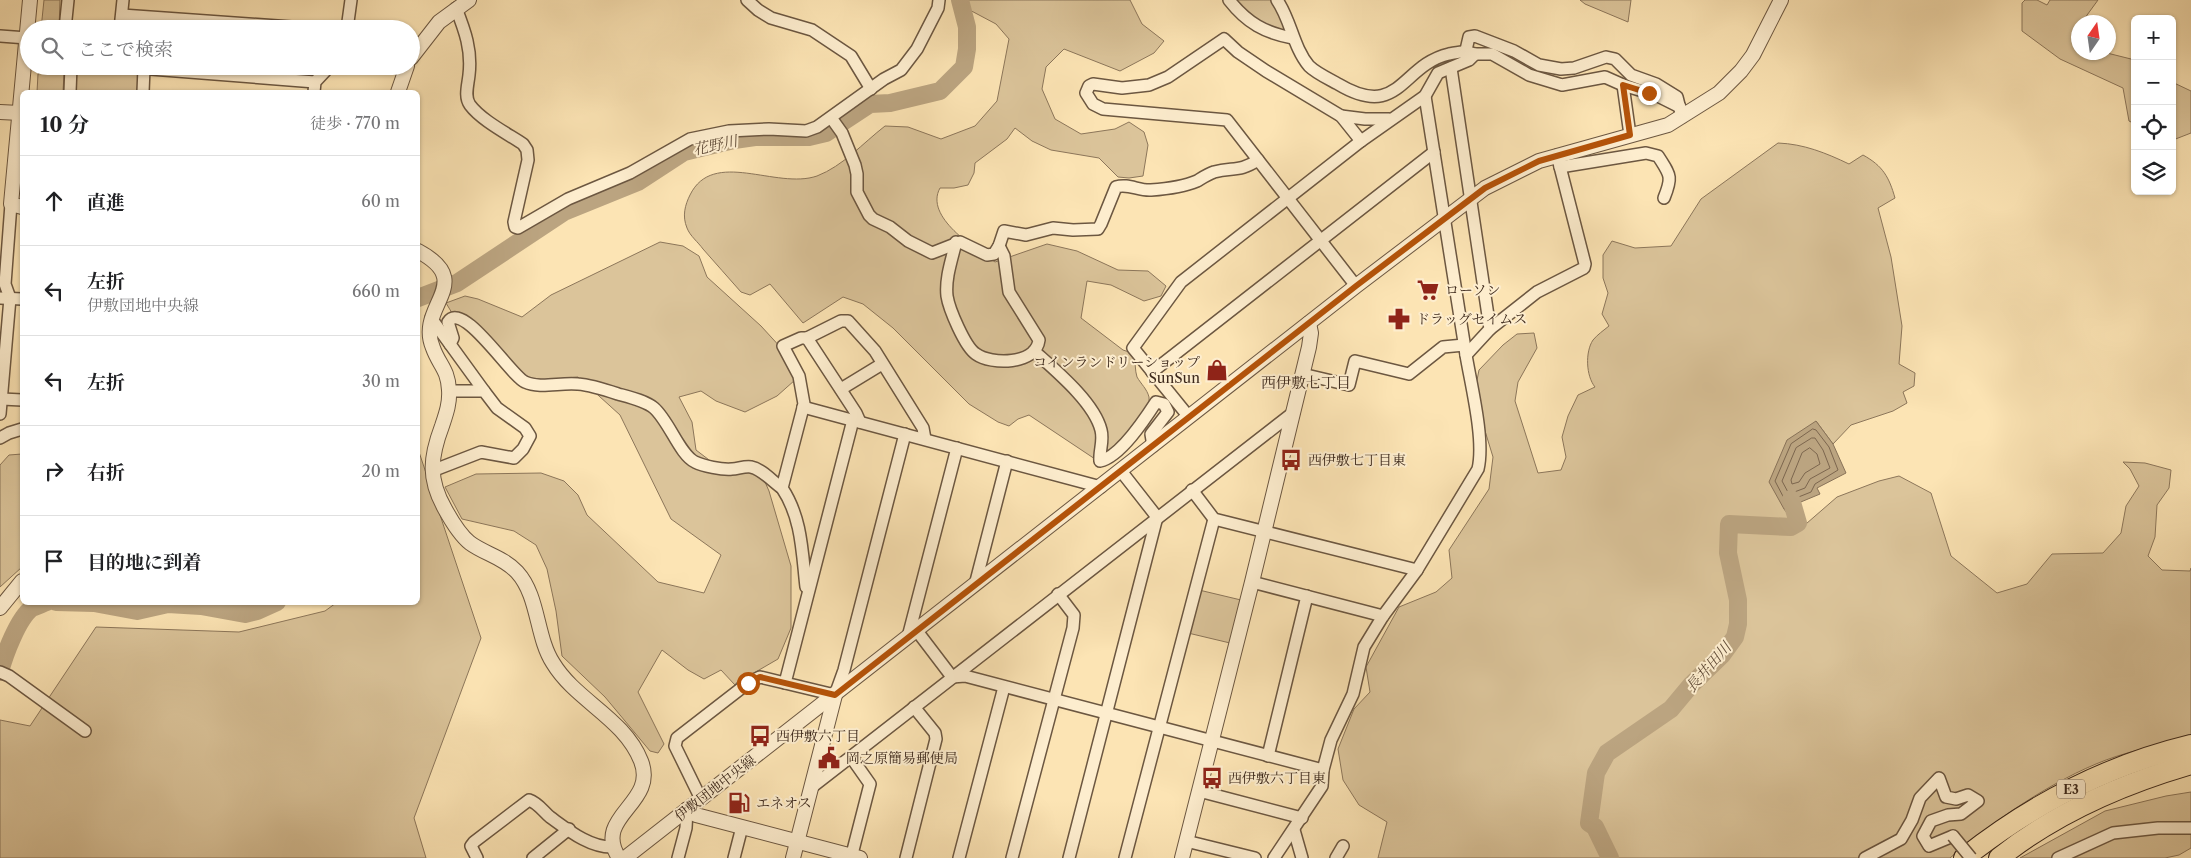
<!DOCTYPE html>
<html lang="ja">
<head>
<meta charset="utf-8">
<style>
	body { margin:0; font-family:"Libre Caslon Text","Noto Serif JP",serif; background:#f6f6f6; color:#202124 }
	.controls { position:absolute; right:15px; top:15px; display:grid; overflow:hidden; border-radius:8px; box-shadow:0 1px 4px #0004 }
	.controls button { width:45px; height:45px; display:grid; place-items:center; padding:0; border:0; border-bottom:1px solid #e0e0e0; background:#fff; color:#202124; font:25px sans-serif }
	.compass { position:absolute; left:2071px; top:15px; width:45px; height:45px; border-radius:50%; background:#fff; box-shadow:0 1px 4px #0004; rotate:13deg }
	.stop { position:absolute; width:15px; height:15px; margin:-11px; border:4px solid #b45309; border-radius:50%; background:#fff }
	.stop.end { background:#b45309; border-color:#fff; box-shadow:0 1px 5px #0008 }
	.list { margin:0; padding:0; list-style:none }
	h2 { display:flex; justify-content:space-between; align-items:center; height:65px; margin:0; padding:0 20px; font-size:21px }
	h2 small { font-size:16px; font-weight:400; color:#757577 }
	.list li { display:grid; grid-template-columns:32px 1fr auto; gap:15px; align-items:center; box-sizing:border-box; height:90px; padding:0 20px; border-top:1px solid #e0e0e0 }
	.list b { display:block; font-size:19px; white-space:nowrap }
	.list p { margin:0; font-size:16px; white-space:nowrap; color:#757577 }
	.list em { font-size:16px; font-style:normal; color:#757577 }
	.icon { flex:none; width:28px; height:28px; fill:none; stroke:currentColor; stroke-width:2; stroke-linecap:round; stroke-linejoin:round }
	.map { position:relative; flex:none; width:2191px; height:858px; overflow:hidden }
	.search { position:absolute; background:#fff; box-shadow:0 1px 4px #0004; left:20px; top:20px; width:400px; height:55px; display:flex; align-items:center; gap:12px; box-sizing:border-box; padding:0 18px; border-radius:28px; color:#757577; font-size:19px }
	.panel { position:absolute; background:#fff; box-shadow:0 1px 4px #0004; left:20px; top:90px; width:400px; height:515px; border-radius:8px }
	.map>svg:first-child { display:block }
</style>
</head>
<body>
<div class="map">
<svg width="2191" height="858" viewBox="0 0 2191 858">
	<rect width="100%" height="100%" fill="#fce4b4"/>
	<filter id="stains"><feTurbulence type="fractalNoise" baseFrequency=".004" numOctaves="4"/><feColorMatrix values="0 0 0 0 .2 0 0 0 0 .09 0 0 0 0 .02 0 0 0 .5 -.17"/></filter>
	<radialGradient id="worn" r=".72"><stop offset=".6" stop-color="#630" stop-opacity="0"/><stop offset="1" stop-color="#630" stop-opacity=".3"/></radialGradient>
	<g fill="#dbc49a" stroke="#8c765a">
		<path d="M44 0H60L59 29H41Z"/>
		<path d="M961 0H1130L1142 24 1164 41 1154 53 1120 71 1064 49 1046 67 1042 89 1055 119 1081 134 1115 129 1129 122 1144 132 1148 145 1143 176 1129 178 1118 177 1099 158 1051 150 1032 141 1015 128 1007 139 975 163 974 173 968 185 954 188H940C924 217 975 248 995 262L1047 244 1077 251 1118 270 1148 271 1166 286 1161 296 1144 301 1111 285 1087 281 1081 318 1123 350 1135 354C1135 361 1135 371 1137 377 1141 384 1147 389 1149 397 1152 419 1113 454 1095 459L1029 415 1018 419 1009 426 998 422 969 404 893 328 863 304 843 297 803 323 770 284 750 295 741 292C728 278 716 263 703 249 698 242 690 236 687 228 682 216 685 205 690 195 713 148 776 190 817 176 843 166 863 143 885 126L908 127 941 139 975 126 997 101 1009 39 996 24 964 7Z"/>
		<path d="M1234 0H1274L1287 31C1268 37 1247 12 1234 0Z"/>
		<path d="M1580 0H1631L1628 22 1585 4Z"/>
		<path d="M2025 0H2037L2047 5 2050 0H2098L2082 22H2078V52L2107 53 2135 60V124L2129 121 2123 88 2060 59 2022 31V3Z"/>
		<path d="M78 68 135 72 140 79 139 92H75V71Z"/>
		<path d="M42 72 64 74 63 92H37L38 74Z"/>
		<path d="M2172 82 2191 91V133L2173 140Z"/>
		<path d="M1778 143C1804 144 1826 153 1849 164L1863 155C1883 166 1889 177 1895 198L1878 208 1891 257 1902 326 1899 364 1915 373 1914 386 1903 392 1907 403 1893 411 1851 425 1833 444 1816 421 1784 509 1799 530 1837 497 1879 481 1899 476 1931 493 1951 556 1997 593 2027 584 2052 554 2103 553 2121 533 2126 506 2139 486 2130 469 2123 462 2145 463 2171 470 2169 488 2157 505 2155 537 2148 556 2162 570 2190 571 2191 568V737C2163 744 2133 750 2106 760 2053 780 1993 821 1950 858H1378L1387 822 1359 805 1343 780 1338 749 1354 709 1370 692 1366 667 1399 607 1436 592 1452 578 1449 550 1489 489 1493 457 1474 395 1479 370 1503 345 1517 334 1534 333 1537 348 1518 382 1515 401 1538 473 1561 470 1566 457 1562 437 1568 416 1578 395 1595 387C1586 376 1585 352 1593 340 1597 335 1604 330 1609 326L1602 314 1608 293 1603 278V255L1612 241 1635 248 1671 246 1701 199Z"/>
		<path d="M660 242 683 246 699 256 707 277 761 326 783 350 795 380 777 396 745 412 716 401 701 391 679 397 692 422 696 450 717 466 761 473 769 491 791 566V628L778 659 747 677 742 675 735 685 721 670 704 679 688 670 662 650 638 692 664 744 658 753 650 751 605 697 562 656 556 611 547 569 536 545 514 531 462 519 445 487 476 474 541 473 564 481 578 495 587 515 658 582 704 593 721 555 671 519 620 415 578 377 545 380 525 377 452 313 446 303 465 296 478 299 522 317 551 295Z"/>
		<path d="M418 449 481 638 414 818 426 858H0V720L30 726 96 627 239 632 325 611 336 603 418 602Z"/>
		<path d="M22 454V567L0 587V465L9 455Z"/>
		<path d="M1199 590 1241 600 1230 643 1188 633Z"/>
		<path d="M2191 792V848L2179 855 2165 858H2020L2105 811 2166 796Z"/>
	</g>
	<path fill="#bba480" stroke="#887258" d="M1816 421 1833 444 1846 473 1817 488 1820 494 1784 509 1769 482 1787 440Z"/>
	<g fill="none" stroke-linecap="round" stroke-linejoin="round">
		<g stroke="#7c664e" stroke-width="1">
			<path d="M1813 429 1816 430 1829 447 1838 470 1815 484 1811 492 1786 502 1775 481 1791 444Z"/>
			<path d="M1812 438H1815L1823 450 1830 468 1810 479 1805 488 1789 494 1782 481 1796 448Z"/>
			<path d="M1810 448 1817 454 1820 464 1805 473 1799 482 1792 484 1791 480 1802 453Z"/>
		</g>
		<g stroke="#bba480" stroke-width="18">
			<path d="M418 298 457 283 564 212 638 182 684 152 734 140 755 137H809L826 133 870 104 890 103 940 91 964 67 967 49V27L960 0"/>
			<path d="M56 602 94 603 137 611 168 604 201 606 245 614 257 611 277 602"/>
			<path d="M0 672C4 656 18 618 32 608 36 606 42 604 47 602"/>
			<path d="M1610 858 1595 827 1589 823 1596 773 1607 753 1671 709 1691 685 1722 655 1735 637 1738 624V600L1728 553 1729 524 1791 527 1798 523 1791 499"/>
		</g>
		<g stroke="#6c5741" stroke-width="14">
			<g id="minor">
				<path d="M747 0 758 10 771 18 812 30 851 56 871 89"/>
				<path d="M1229 0C1247 23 1265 33 1293 38"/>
				<path d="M456 8C465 31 472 50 469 75 468 85 464 97 470 105 481 120 508 134 523 144L527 150 528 160 514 222 515 227 518 228 568 199 630 173 690 139 729 131 769 129 806 131 817 127 884 79 901 70 917 49 938 8 939 0"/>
				<path d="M122 15 319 29"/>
				<path d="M65 29 68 0"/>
				<path d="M120 29 123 0"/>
				<path d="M347 29 351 0"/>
				<path d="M0 36 27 38"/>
				<path d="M1466 50 1469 37 1475 36 1514 51 1539 65 1561 69 1574 68 1606 57 1615 59 1631 75 1656 84 1677 97 1682 117"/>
				<path d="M1475 54H1492L1529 75 1562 85 1605 77 1623 85 1656 95 1680 107"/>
				<path d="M112 66 315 82"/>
				<path d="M1623 85 1630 135"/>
				<path d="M70 92 71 66"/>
				<path d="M143 92 144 68"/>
				<path d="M314 92 315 82 330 66"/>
				<path d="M1425 96 1466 355"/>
				<path d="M1341 116 1365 119H1389"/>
				<path d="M832 119 842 133 855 165 857 174V192L869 215 873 219 890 227 908 241 932 253 960 242 987 255 994 254 999 246 1004 231 1026 235 1053 228 1073 230 1098 229 1101 224 1116 187C1128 183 1139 191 1151 190 1165 189 1183 187 1197 181 1202 178 1208 174 1214 172 1233 167 1240 172 1258 160"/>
				<path d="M1560 167 1646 153 1658 156C1670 175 1673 176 1664 198"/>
				<path d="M956 242C952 259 945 278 947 296 949 309 965 347 976 354 991 365 1036 365 1039 340L1009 292 1004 256 999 246"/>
				<path d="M1356 286 1227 120 1103 109 1093 104 1086 93 1089 86 1093 84 1122 88 1149 85 1168 77 1224 39 1238 52 1266 71 1341 116 1361 141"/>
				<path d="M0 298 22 299"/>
				<path d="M431 318 484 391"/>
				<path d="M1490 329 1537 292 1584 268 1585 264 1557 155"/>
				<path d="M450 344 453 338 448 322C462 299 511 376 525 382 540 389 561 382 578 384 591 385 606 390 618 394 629 397 646 401 654 408 669 421 680 455 695 462 703 466 722 470 732 469 738 469 744 466 751 467 762 469 773 482 782 488"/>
				<path d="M1034 351C1055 370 1094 402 1101 430 1104 441 1099 451 1100 461 1120 457 1145 419 1156 402L1164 404 1168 412 1151 434 1153 446"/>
				<path d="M1152 372 1434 152"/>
				<path d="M1302 374 1349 385 1355 361 1409 374 1443 347 1464 345"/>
				<path d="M841 389 882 364"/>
				<path d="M2 399 22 400"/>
				<path d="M803 407 1101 487"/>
				<path d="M0 414 10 298 5 284 11 204"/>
				<path d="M1189 417 1133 348 1181 282 1361 141 1425 96 1438 73 1469 60 1475 54C1465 50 1460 52 1449 54 1401 65 1400 121 1338 84 1329 79 1316 73 1309 66 1293 47 1291 20 1277 0"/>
				<path d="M853 420 785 683 835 695 844 670 905 434"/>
				<path d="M860 422 856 413 807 338 841 321H848L875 351 923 428 925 439"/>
				<path d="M0 438 9 433 22 429"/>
				<path d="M432 471 481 452 514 458 523 449 530 436 525 428 497 408 484 391H449"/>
				<path d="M1192 490 1214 519 1417 570"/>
				<path d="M1252 582 1383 616"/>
				<path d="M975 585 1007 461"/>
				<path d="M806 587C802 552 802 518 782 488L804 404 799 376 783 346 801 338H807"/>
				<path d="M917 631 952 677"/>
				<path d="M908 637 957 448"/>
				<path d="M0 672 9 676 85 731"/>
				<path d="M952 677 965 676 1323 770"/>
				<path d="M1268 756 1307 596"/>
				<path d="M851 757 870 784 851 858"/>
				<path d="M812 787 1294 412"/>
				<path d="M1199 791 1302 818"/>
				<path d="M701 799 675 746 677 738 748 683 760 677 785 683"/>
				<path d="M1294 830 1302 858"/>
				<path d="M1186 841 1255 858"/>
				<path d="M477 858 471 846 474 842 529 800C538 803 543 811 550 817 568 830 590 848 613 847"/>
				<path d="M533 858 569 829"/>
				<path d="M678 858 686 828 687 809"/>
				<path d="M734 858 742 827"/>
				<path d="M906 858 936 739 935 733 914 707"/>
				<path d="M959 858 1004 687"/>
				<path d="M1012 858 1073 628 1074 615 1058 594"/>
				<path d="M1069 858 1157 517 1121 471"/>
				<path d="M1125 858 1214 519"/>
				<path d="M1274 858 1322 786 1323 770 1331 740 1353 694 1364 647 1383 616 1417 570 1478 469C1485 440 1471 385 1466 355L1490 329 1451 68"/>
				<path d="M1336 858 1343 846"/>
				<path d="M1865 858 1901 839 1912 820 1920 798 1939 778 1946 797 1956 799 1968 795 1978 801 1961 814 1948 815 1931 821 1923 836 1929 846 1953 836"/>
				<path d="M2058 858 2113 833 2158 828H2191"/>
			</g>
		</g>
		<g stroke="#6c5741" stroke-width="16">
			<g id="tertiary">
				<path d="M411 58 439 22 469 0"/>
				<path d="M398 92 407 66"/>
				<path d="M0 112 20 113"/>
				<path d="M22 207 11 204 30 0"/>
				<path d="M418 251C478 283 415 306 433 348 439 365 448 369 449 390 450 403 446 414 442 426 430 458 428 479 445 509 451 520 460 535 470 543 485 554 503 557 517 572 539 596 536 637 553 663 576 701 624 718 641 761 658 804 592 816 619 858"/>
				<path d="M0 608 22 581"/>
				<path d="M687 809 696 815 860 858"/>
				<path d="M625 858 1356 286 1485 188 1539 161 1668 125 1719 93 1741 71 1753 55 1781 0"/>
				<path d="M793 858 835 695"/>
				<path d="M1182 858 1252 582 1309 347 1311 333 1309 323"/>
			</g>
		</g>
		<g stroke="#3c281b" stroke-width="22">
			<g id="motorway">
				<path d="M1964 858C2031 805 2108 765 2191 745"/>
				<path d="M1999 858C2055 813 2122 784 2191 764"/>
			</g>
		</g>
		<use href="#minor" stroke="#fdedce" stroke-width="11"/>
		<use href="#tertiary" stroke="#fdedce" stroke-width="14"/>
		<use href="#motorway" stroke="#fce4b4" stroke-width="20"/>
		<g stroke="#6c5741" stroke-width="14" stroke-linecap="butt">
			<path id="minor-bridge" d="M1953 836 1971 858"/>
		</g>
		<use href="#minor-bridge" stroke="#fdedce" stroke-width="11"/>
	</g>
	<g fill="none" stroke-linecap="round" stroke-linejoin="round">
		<path stroke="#b45309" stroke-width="6" d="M748 683 760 677 835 695 1356 286 1485 188 1539 161 1630 135 1623 85 1649 93"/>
	</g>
	<defs>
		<g id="supermarket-bare" transform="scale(1.725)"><path d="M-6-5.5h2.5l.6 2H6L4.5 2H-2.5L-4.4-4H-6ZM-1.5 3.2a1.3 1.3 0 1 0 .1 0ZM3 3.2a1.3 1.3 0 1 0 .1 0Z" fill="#8f2418" stroke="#fdedce" stroke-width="2.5" paint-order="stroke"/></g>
		<g id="pharmacy-bare" transform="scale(1.725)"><path d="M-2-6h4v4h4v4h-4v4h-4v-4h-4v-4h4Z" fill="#8f2418" stroke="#fdedce" stroke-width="2.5" paint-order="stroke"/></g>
		<g id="shop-bare" transform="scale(1.725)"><path d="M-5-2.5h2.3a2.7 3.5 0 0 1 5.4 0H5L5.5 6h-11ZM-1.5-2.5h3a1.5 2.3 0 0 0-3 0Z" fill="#8f2418" stroke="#fdedce" stroke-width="2.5" paint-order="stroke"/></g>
		<g id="bus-bare" transform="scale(1.725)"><path d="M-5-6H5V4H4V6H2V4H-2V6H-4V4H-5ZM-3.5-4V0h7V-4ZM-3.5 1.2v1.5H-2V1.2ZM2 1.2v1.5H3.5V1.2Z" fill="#8f2418" stroke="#fdedce" stroke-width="2.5" paint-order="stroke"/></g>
		<g id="civic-bare" transform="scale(1.725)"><path d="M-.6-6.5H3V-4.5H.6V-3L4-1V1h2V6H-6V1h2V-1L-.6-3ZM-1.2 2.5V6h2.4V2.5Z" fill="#8f2418" stroke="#fdedce" stroke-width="2.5" paint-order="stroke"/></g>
		<g id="fuel-bare" transform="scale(1.725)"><path d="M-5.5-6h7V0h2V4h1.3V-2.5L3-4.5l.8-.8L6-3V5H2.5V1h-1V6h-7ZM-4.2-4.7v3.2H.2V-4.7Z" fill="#8f2418" stroke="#fdedce" stroke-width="2.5" paint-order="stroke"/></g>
	</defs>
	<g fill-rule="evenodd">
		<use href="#supermarket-bare" x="1428" y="290"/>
		<use href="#pharmacy-bare" x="1399" y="319"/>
		<use href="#shop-bare" x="1217" y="370"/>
		<use href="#bus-bare" x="1291" y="460"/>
		<use href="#bus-bare" x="760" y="736"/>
		<use href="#civic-bare" x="829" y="758"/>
		<use href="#bus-bare" x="1212" y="778"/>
		<use href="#fuel-bare" x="739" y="803"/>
	</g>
	<g text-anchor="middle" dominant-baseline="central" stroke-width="4" stroke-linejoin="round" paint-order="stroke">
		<rect fill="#fdedce" stroke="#766351" stroke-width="1" x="2057" y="779.5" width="28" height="19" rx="4"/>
		<g font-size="12" font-weight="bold" fill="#3c281b">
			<text x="2071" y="789">E3</text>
		</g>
		<g font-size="14" fill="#3c281b" stroke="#fdedce" text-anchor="start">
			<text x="1445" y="290">ローソン</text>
			<text x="1416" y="319">ドラッグセイムス</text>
			<text x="1200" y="362" text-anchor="end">コインランドリーショップ<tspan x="1200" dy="16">SunSun</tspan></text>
			<text x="1308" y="460">西伊敷七丁目東</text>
			<text x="776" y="736">西伊敷六丁目</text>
			<text x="846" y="758">岡之原簡易郵便局</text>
			<text x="1228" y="778">西伊敷六丁目東</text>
			<text x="756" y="803">エネオス</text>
		</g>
		<g font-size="14" fill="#3c281b" stroke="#fdedce">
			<text transform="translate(715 788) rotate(-38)">伊敷団地中央線</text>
		</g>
		<g font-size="15" font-style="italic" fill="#624d39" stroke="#fdedce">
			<text transform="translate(715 145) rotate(-12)">花野川</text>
			<text transform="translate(1708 667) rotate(-49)">長井田川</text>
		</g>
		<g font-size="15" fill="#3c281b" stroke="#fdedce">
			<text x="1306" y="382">西伊敷七丁目</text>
		</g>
	</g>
	<rect width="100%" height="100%" filter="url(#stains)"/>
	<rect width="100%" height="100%" fill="url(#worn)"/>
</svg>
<div class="controls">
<button>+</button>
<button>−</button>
<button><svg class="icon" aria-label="locate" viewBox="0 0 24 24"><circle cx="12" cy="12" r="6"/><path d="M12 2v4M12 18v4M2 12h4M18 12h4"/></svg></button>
<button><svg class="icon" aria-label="layers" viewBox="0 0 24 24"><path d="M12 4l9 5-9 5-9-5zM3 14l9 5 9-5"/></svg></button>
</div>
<svg class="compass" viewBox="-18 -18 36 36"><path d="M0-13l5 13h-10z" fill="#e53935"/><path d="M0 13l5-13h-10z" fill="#757577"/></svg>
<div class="stop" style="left:748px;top:683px"></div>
<div class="stop end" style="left:1649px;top:93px"></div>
<div class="search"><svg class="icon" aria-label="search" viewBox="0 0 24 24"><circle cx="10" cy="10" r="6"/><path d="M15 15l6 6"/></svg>ここで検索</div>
<section class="panel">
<h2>10 分<small>徒歩 · 770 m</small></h2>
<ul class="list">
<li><svg class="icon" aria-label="ahead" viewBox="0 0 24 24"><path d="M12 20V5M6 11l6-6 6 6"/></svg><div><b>直進</b></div><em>60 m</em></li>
<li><svg class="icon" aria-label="left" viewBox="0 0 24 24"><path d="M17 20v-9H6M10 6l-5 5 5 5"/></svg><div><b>左折</b><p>伊敷団地中央線</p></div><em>660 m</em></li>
<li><svg class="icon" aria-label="left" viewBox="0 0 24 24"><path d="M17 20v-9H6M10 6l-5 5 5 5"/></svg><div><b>左折</b></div><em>30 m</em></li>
<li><svg class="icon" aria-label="right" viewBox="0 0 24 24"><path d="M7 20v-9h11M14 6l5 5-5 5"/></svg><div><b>右折</b></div><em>20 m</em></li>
<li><svg class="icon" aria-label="arrive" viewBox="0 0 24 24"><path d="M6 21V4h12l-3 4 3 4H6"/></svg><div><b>目的地に到着</b></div></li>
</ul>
</section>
</div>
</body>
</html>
